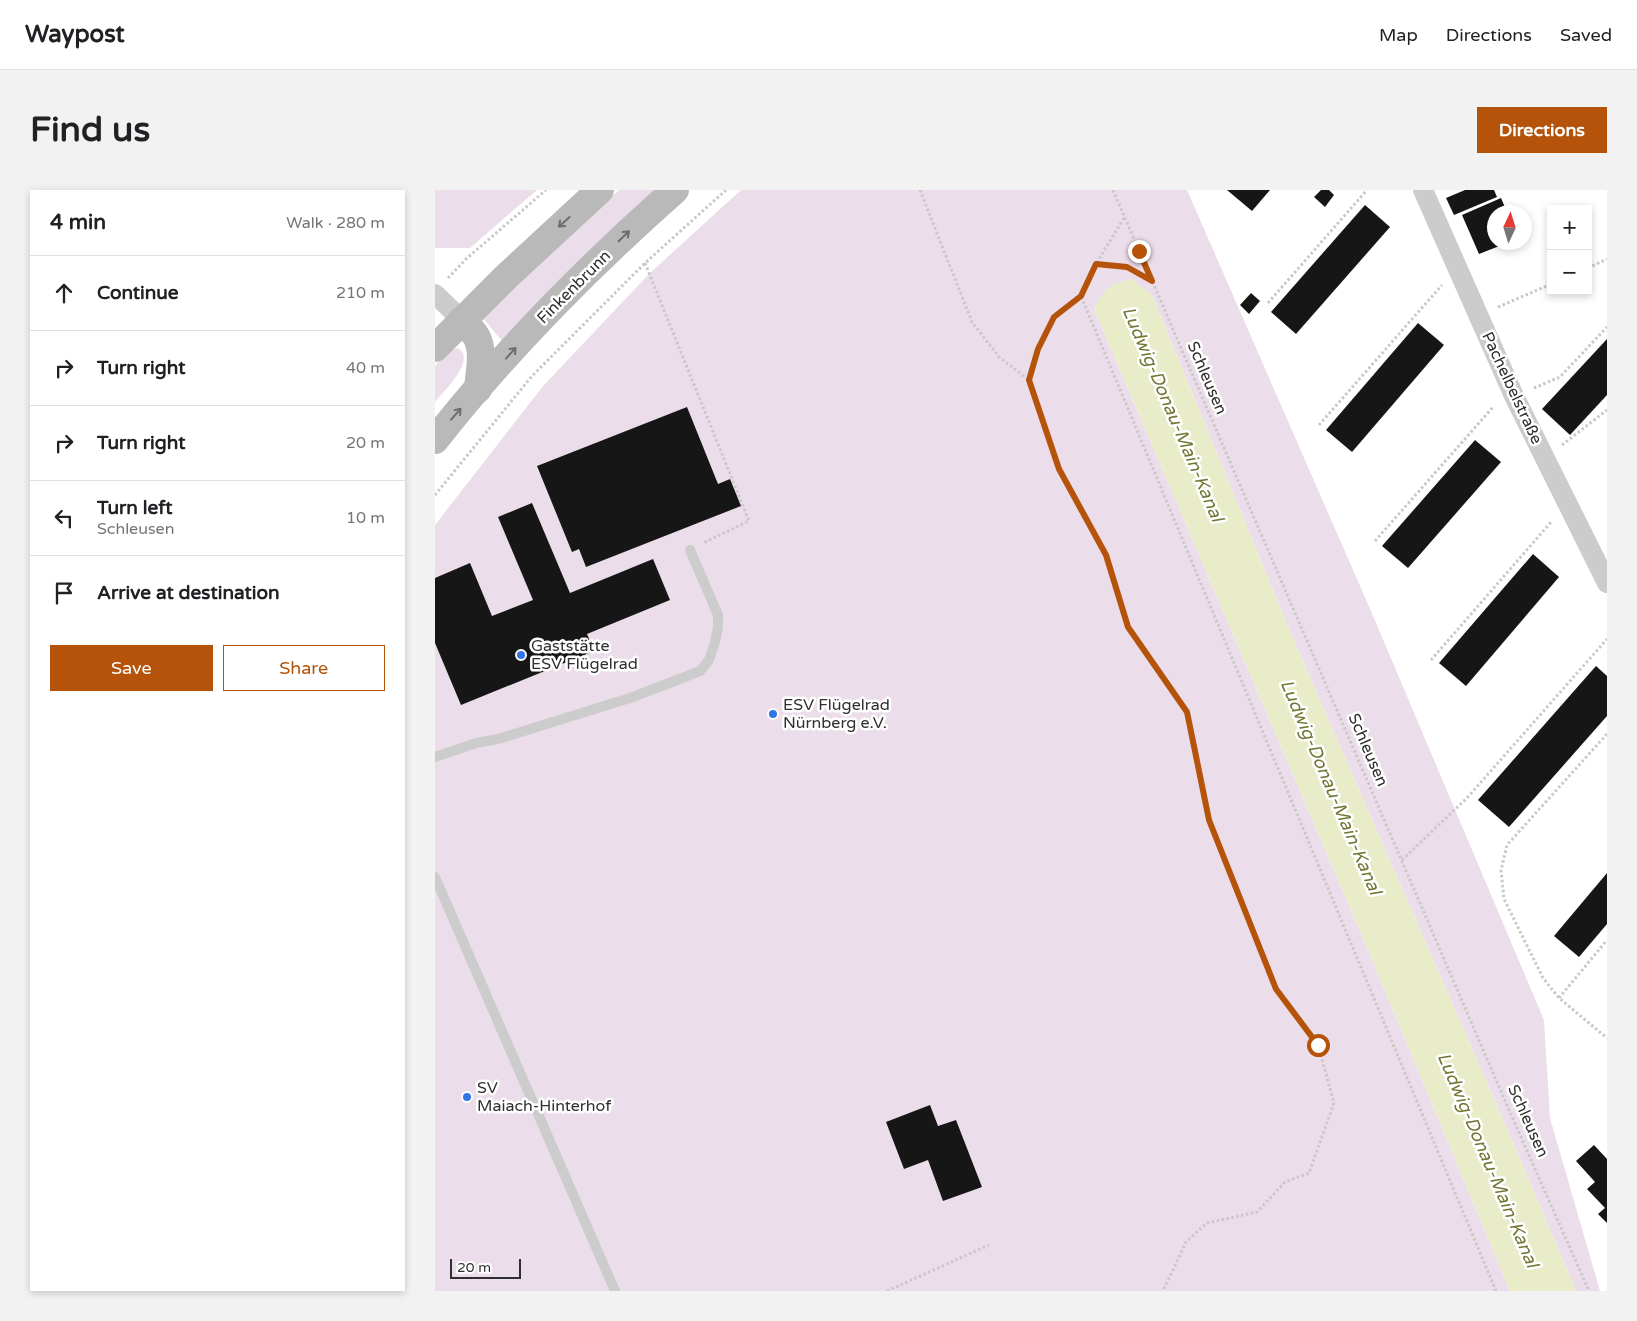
<!DOCTYPE html>
<html lang="en">
<head>
<meta charset="utf-8">
<style>
	body { margin:0; font-family:"Varela Round",sans-serif; background:#f2f2f2; color:#202124 }
	.controls { position:absolute; right:15px; top:15px; display:grid; overflow:hidden; border-radius:0px; box-shadow:0 2px 8px #0003 }
	.controls button { width:45px; height:45px; display:grid; place-items:center; padding:0; border:0; border-bottom:1px solid #e0e0e0; background:#fff; color:#202124; font:25px sans-serif }
	.compass { position:absolute; left:1052px; top:15px; width:45px; height:45px; border-radius:50%; background:#fff; box-shadow:0 2px 8px #0003; rotate:4deg }
	.scale { position:absolute; left:15px; bottom:12px; width:71px; box-sizing:border-box; padding-left:5px; border:2px solid #2f2f2f; border-top:0; font-size:14px; line-height:18px; white-space:nowrap; color:#2f2f2f; -webkit-text-stroke:4px #fff; paint-order:stroke }
	.stop { position:absolute; width:15px; height:15px; margin:-11px; border:4px solid #b45309; border-radius:50%; background:#fff }
	.stop.end { background:#b45309; border-color:#fff; box-shadow:0 1px 5px #0008 }
	.list { margin:0; padding:0; list-style:none }
	h2 { display:flex; justify-content:space-between; align-items:center; height:65px; margin:0; padding:0 20px; font-size:21px }
	h2 small { font-size:16px; font-weight:400; color:#757577 }
	.list li { display:grid; grid-template-columns:32px 1fr auto; gap:15px; align-items:center; box-sizing:border-box; height:75px; padding:0 20px; border-top:1px solid #e0e0e0 }
	.list b { display:block; font-size:19px; white-space:nowrap }
	.list p { margin:0; font-size:16px; white-space:nowrap; color:#757577 }
	.list em { font-size:16px; font-style:normal; color:#757577 }
	.actions { display:flex; gap:10px; padding:15px 20px }
	.actions a { flex:1; padding:11px 0; border:1px solid #b45309; border-radius:0px; text-align:center; font-size:18px; color:#b45309 }
	.actions .main { background:#b45309; color:#fff }
	.icon { flex:none; width:28px; height:28px; fill:none; stroke:currentColor; stroke-width:2; stroke-linecap:round; stroke-linejoin:round }
	.map { position:relative; flex:none; width:1172px; height:1101px; overflow:hidden; border-radius:0px }
	header { display:flex; align-items:center; gap:30px; box-sizing:border-box; height:70px; padding:0 25px; background:#fff; border-bottom:1px solid #e0e0e0 }
	header strong { font-size:24px }
	nav { display:flex; gap:28px; margin-inline-start:auto; font-size:18px }
	.intro { display:flex; align-items:center; justify-content:space-between; box-sizing:border-box; height:120px; padding:0 30px }
	h1 { margin:0; font-size:35px }
	.button { padding:12px 22px; border-radius:0px; background:#b45309; color:#fff; font-size:18px; font-weight:700 }
	main { display:flex; gap:30px; padding:0 30px }
	aside { flex:1; background:#fff; border-radius:0px; box-shadow:0 2px 8px #0003 }
	.map>svg:first-child { display:block }
</style>
</head>
<body>
<header>
<strong>Waypost</strong>
<nav><a>Map</a><a>Directions</a><a>Saved</a></nav>
</header>
<div class="intro"><h1>Find us</h1><a class="button">Directions</a></div>
<main>
<aside>
<h2>4 min<small>Walk · 280 m</small></h2>
<ul class="list">
<li><svg class="icon" aria-label="ahead" viewBox="0 0 24 24"><path d="M12 20V5M6 11l6-6 6 6"/></svg><div><b>Continue</b></div><em>210 m</em></li>
<li><svg class="icon" aria-label="right" viewBox="0 0 24 24"><path d="M7 20v-9h11M14 6l5 5-5 5"/></svg><div><b>Turn right</b></div><em>40 m</em></li>
<li><svg class="icon" aria-label="right" viewBox="0 0 24 24"><path d="M7 20v-9h11M14 6l5 5-5 5"/></svg><div><b>Turn right</b></div><em>20 m</em></li>
<li><svg class="icon" aria-label="left" viewBox="0 0 24 24"><path d="M17 20v-9H6M10 6l-5 5 5 5"/></svg><div><b>Turn left</b><p>Schleusen</p></div><em>10 m</em></li>
<li><svg class="icon" aria-label="arrive" viewBox="0 0 24 24"><path d="M6 21V4h12l-3 4 3 4H6"/></svg><div><b>Arrive at destination</b></div></li>
</ul>
<div class="actions"><a class="main">Save</a><a>Share</a></div>
</aside>
<div class="map">
<svg width="1172" height="1101" viewBox="0 0 1172 1101">
	<rect width="100%" height="100%" fill="#fff"/>
	<g fill="#ecddea">
		<path d="M0 0H102L35 58H0Z"/>
		<path d="M184 0H220L132 84 69 148 66 150 47 127Z"/>
		<path d="M306 0H752L936 421 1109 830 1115 928 1165 1101H1141L1076 948 853 437 717 105 659 119 933 760 1075 1101H0V335L108 196 215 83Z"/>
		<path d="M23 158C42 170 9 201 0 212V176L14 160Z"/>
	</g>
	<path fill="#e9ecc9" d="M697 89 717 105 853 437 1076 948 1141 1101H1075L933 760 659 119C670 98 674 94 697 89Z"/>
	<g fill="#161616">
		<path d="M792 0H835L817 21Z"/>
		<path d="M886 0H894L899 5 890 17 879 7Z"/>
		<path d="M1030 0H1059L1062 7 1019 25 1011 8Z"/>
		<path d="M1066 8 1072 22H1060V52L1072 53 1044 64 1027 25Z"/>
		<path d="M930 15 955 37 861 144 836 122Z"/>
		<path d="M816 103 825 111 814 124 805 115Z"/>
		<path d="M983 133 1009 155 917 262 891 240Z"/>
		<path d="M1172 149V205L1135 245 1107 219Z"/>
		<path d="M252 217 283 294 295 289 306 316 151 377 144 359 137 362 102 276Z"/>
		<path d="M1040 250 1066 272 973 378 947 356Z"/>
		<path d="M97 313 135 403 218 369 235 410 152 444 159 461 26 515 0 453V388L35 373 57 426 98 410 63 327Z"/>
		<path d="M1098 364 1124 387 1031 496 1004 473Z"/>
		<path d="M1161 476 1172 486V526L1074 637 1043 610Z"/>
		<path d="M1172 683V734L1144 767 1119 746Z"/>
		<path d="M495 915 503 936 521 930 547 997 508 1011 493 970 469 979 451 932Z"/>
		<path d="M1159 955 1172 969V1033L1163 1024 1170 1018 1152 999 1160 992 1141 971Z"/>
	</g>
	<g fill="none" stroke-linecap="round" stroke-linejoin="round">
		<g stroke="#c9c9c9" stroke-width="3" stroke-dasharray="2.5 2.5" stroke-linecap="butt">
			<path d="M485 0 537 132 564 167 594 190"/>
			<path d="M678 0 1074 920 1154 1101"/>
			<path d="M689 28 661 74 646 106 1061 1101"/>
			<path d="M210 73 314 331 268 353"/>
			<path d="M661 74 692 77 717 91"/>
			<path d="M1153 78 1172 69"/>
			<path d="M13 88 31 69 111 0"/>
			<path d="M646 106 619 127 603 159 594 190 624 279 671 365 693 437 752 522 774 630 841 799 883 855 899 913 874 983 850 992 822 1022 772 1033 751 1052 728 1101"/>
			<path d="M833 113 932 0"/>
			<path d="M1063 117 1116 94"/>
			<path d="M1099 198 1125 187 1172 137"/>
			<path d="M884 235 1007 95"/>
			<path d="M1127 255 1172 220"/>
			<path d="M0 305 97 186 210 73 291 0"/>
			<path d="M940 351 1059 216"/>
			<path d="M996 470 1117 331"/>
			<path d="M1172 544 1072 655 1066 680 1069 709 1108 788 1124 808 1172 848"/>
			<path d="M967 670 1032 608 1172 449"/>
			<path d="M1124 808 1172 750"/>
			<path d="M452 1101 554 1055"/>
		</g>
		<g stroke="#ccc" stroke-width="10">
			<path d="M0 567 41 553 63 549 198 507 265 481 274 470 280 452 283 438V425L255 360"/>
			<path d="M0 687 180 1101"/>
		</g>
		<g stroke="#ccc" stroke-width="20">
			<path d="M988 0 1079 206 1172 393"/>
			<path d="M0 104 27 130"/>
		</g>
		<g stroke="#b9b9b9" stroke-width="28">
			<path d="M27 130C32 135 37 140 41 146 50 161 44 183 43 199"/>
			<path d="M0 158 72 86 165 0"/>
			<path d="M0 250C71 160 154 76 240 0"/>
		</g>
	</g>
	<defs><path id="oneway-shaft" d="M-6 0H5M1.5-3L5.5 0L1.5 3" fill="none" stroke-width="1.6" stroke-linecap="round" stroke-linejoin="round" transform="scale(1.25)"/></defs>
	<g stroke="#6d6d6d">
		<use href="#oneway-shaft" transform="translate(129 32) rotate(138)"/>
		<use href="#oneway-shaft" transform="translate(189 46) rotate(-44)"/>
		<use href="#oneway-shaft" transform="translate(76 163) rotate(-48)"/>
		<use href="#oneway-shaft" transform="translate(21 224) rotate(-49)"/>
	</g>
	<g fill="none" stroke-linecap="round" stroke-linejoin="round">
		<path stroke="#b45309" stroke-width="6" d="M704 61 717 91 692 77 661 74 646 106 619 127 603 159 594 190 624 279 671 365 693 437 752 522 774 630 841 799 883 855"/>
	</g>
	<g fill="#3275e5" stroke="#fff" stroke-width="2">
		<circle cx="86" cy="465" r="5"/>
		<circle cx="338" cy="524" r="5"/>
		<circle cx="32" cy="907" r="5"/>
	</g>
	<g text-anchor="middle" dominant-baseline="central" stroke-width="5" stroke-linejoin="round" paint-order="stroke">
		<g font-size="16" fill="#2f2f2f" stroke="#fff">
			<text transform="translate(139 97) rotate(-45)">Finkenbrunn</text>
			<text transform="translate(772 188) rotate(67)">Schleusen</text>
			<text transform="translate(1077 198) rotate(65)">Pachelbelstraße</text>
			<text transform="translate(933 560) rotate(67)">Schleusen</text>
			<text transform="translate(1093 931) rotate(66)">Schleusen</text>
		</g>
		<g font-size="16" fill="#2f2f2f" stroke="#fff" text-anchor="start">
			<text x="96" y="456">Gaststätte<tspan x="96" dy="18">ESV Flügelrad</tspan></text>
			<text x="348" y="515">ESV Flügelrad<tspan x="348" dy="18">Nürnberg e.V.</tspan></text>
			<text x="42" y="898">SV<tspan x="42" dy="18">Maiach-Hinterhof</tspan></text>
		</g>
		<g font-size="18" font-style="italic" fill="#727734" stroke="#fff">
			<text transform="translate(738 224) rotate(67)">Ludwig-Donau-Main-Kanal</text>
			<text transform="translate(896 597) rotate(67)">Ludwig-Donau-Main-Kanal</text>
			<text transform="translate(1053 970) rotate(67)">Ludwig-Donau-Main-Kanal</text>
		</g>
	</g>
</svg>
<div class="controls">
<button>+</button>
<button>−</button>
</div>
<svg class="compass" viewBox="-18 -18 36 36"><path d="M0-13l5 13h-10z" fill="#e53935"/><path d="M0 13l5-13h-10z" fill="#757577"/></svg>
<div class="scale">20 m</div>
<div class="stop" style="left:883px;top:855px"></div>
<div class="stop end" style="left:704px;top:61px"></div>
</div>
</main>
</body>
</html>
